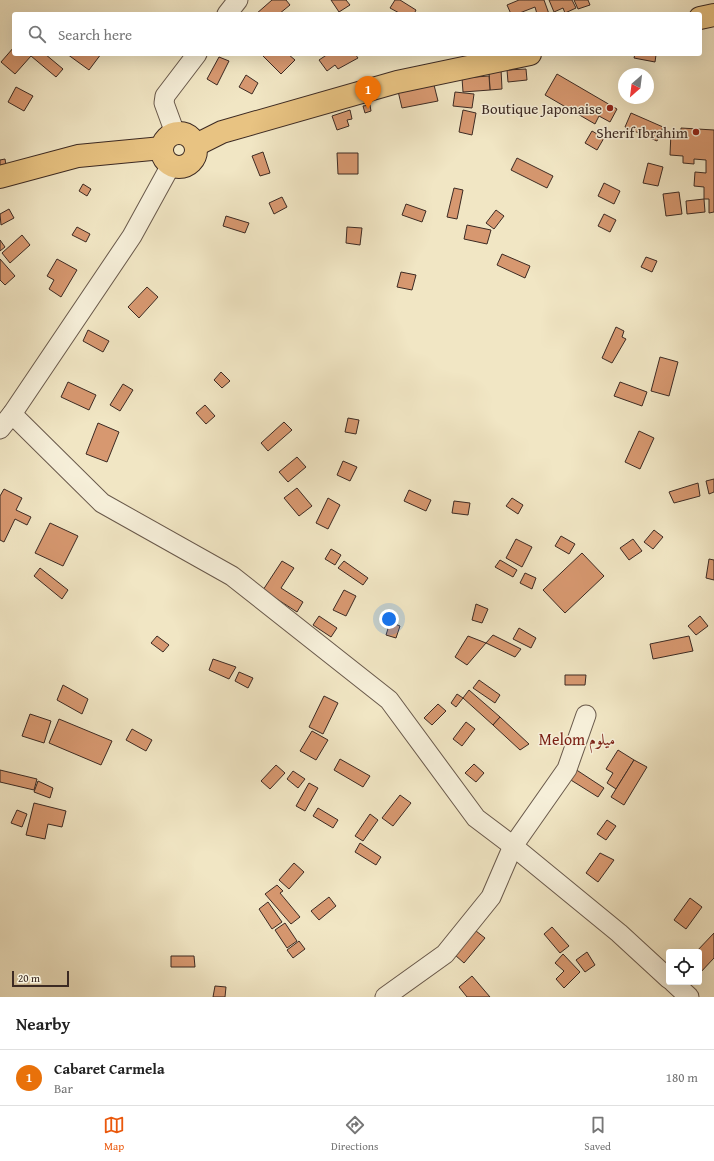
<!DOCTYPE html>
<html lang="en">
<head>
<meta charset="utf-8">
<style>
	body { margin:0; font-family:"Gentium Book Plus",Amiri,serif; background:#f6f6f6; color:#222 }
	.controls { position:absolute; right:12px; bottom:12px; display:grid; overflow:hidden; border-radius:4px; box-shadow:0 4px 16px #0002 }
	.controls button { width:36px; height:36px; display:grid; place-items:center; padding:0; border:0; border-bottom:1px solid #e0e0e0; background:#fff; color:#222; font:20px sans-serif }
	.compass { position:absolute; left:618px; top:68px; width:36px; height:36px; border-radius:50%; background:#fff; box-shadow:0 4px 16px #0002; rotate:208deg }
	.scale { position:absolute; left:12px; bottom:10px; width:57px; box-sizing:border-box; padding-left:4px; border:2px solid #3c2a23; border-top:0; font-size:11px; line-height:14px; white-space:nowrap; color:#3c2a23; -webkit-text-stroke:3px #f6efd9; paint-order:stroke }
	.you { position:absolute; left:389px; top:619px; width:14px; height:14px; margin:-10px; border:3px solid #fff; border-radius:50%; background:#1a73e8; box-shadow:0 0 0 6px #1a73e833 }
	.badge { display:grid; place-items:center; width:26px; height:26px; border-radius:50%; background:#ea580c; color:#fff; font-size:13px; font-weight:700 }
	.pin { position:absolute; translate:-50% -33px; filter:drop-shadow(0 1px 2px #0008) }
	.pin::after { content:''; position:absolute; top:21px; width:14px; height:12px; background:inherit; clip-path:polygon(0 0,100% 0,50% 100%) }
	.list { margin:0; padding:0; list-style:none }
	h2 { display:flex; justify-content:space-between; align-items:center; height:52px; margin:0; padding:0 16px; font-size:17px }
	h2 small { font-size:13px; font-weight:400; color:#767676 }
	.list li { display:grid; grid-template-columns:26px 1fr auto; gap:12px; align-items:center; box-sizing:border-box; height:56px; padding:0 16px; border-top:1px solid #e0e0e0 }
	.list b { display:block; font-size:15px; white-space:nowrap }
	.list p { margin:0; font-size:13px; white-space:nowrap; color:#767676 }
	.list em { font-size:13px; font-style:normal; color:#767676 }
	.icon { flex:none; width:22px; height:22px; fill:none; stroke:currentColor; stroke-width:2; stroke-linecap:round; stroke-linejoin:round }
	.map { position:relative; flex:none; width:714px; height:997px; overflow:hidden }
	.search { position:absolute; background:#fff; box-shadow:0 4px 16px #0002; left:12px; right:12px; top:12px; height:44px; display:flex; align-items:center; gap:10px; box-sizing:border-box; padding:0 14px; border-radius:4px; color:#767676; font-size:15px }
	.sheet { height:108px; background:#fff }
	nav { display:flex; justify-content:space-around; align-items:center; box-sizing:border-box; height:56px; border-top:1px solid #e0e0e0; background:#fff; font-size:11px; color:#767676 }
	nav a { display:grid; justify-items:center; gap:2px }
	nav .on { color:#ea580c }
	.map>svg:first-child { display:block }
</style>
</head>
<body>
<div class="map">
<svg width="714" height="997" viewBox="0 0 714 997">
	<rect width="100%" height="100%" fill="#f1e6c4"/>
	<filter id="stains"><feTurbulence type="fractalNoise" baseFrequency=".005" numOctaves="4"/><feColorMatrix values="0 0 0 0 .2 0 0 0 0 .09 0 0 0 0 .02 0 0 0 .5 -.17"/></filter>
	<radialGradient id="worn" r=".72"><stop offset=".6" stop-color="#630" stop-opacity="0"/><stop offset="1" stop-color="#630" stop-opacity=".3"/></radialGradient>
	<g fill="#d79870" stroke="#3c2a23">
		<path d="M272 0H286L290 5 279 14H256Z"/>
		<path d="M331 0H346L350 5 339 12Z"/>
		<path d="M395 0H400L416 10 414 14H401L390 8Z"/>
		<path d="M519 0H544L549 14H537L535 7 517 14H511L507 5Z"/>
		<path d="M549 0H572L576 8 565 13 563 8 554 12Z"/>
		<path d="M574 0H588L590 5 578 9Z"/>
		<path d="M14 47V54H45L63 69 56 77 31 56 15 74 1 62Z"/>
		<path d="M67 54H101L89 70Z"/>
		<path d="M261 54H288L295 60 281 74Z"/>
		<path d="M328 54H355L358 58 338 69 335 65 327 71 319 60Z"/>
		<path d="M635 54H652L656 55 655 62 634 58Z"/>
		<path d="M219 57 229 61 217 85 207 79Z"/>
		<path d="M501 69 502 89 490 90 489 70Z"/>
		<path d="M526 69 527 80 508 82 507 70Z"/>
		<path d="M557 74 617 109 610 122 599 116 595 124 545 95Z"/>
		<path d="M246 75 258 83 252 94 239 87Z"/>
		<path d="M489 76 490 90 463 92 462 78Z"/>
		<path d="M434 85 438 101 402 108 398 91Z"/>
		<path d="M16 87 33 96 24 111 8 102Z"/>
		<path d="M455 92 474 94 472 108 453 106Z"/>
		<path d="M370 105 371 111 365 113 363 106Z"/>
		<path d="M350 110 352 119 347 120 349 126 337 130 332 116Z"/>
		<path d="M463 110 476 113 472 135 459 132Z"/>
		<path d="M631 113 663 127 657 141 625 127Z"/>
		<path d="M681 128 714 130V212L709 213V199H704V187L694 186 695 172 706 173V160L694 159V164L683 163V156L670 155 671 132 681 133Z"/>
		<path d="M592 131 604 138 597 150 585 143Z"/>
		<path d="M263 152 270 173 260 176 252 156Z"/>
		<path d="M337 153H358V174H338Z"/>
		<path d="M517 158 553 176 547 188 511 170Z"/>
		<path d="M5 159 6 165 0 166V160Z"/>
		<path d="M648 163 663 167 658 186 643 183Z"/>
		<path d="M604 183 620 191 614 204 598 196Z"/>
		<path d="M83 184 91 189 87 196 79 191Z"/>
		<path d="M454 188 463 190 457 219 447 217Z"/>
		<path d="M679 192 682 214 666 216 663 194Z"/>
		<path d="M282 197 287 207 274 214 269 203Z"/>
		<path d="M704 199 705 212 687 214 686 201Z"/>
		<path d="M406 204 426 211 422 222 402 215Z"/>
		<path d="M9 209 14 218 1 225 0 214Z"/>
		<path d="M496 210 504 216 494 229 486 223Z"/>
		<path d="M604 214 616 220 610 232 598 226Z"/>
		<path d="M226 216 249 223 245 233 223 226Z"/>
		<path d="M467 225 491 230 487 244 464 239Z"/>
		<path d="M77 227 90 234 86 242 72 235Z"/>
		<path d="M347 227 362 228 360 245 346 243Z"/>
		<path d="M22 235 30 245 10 263 2 253Z"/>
		<path d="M0 240 5 247 0 251Z"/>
		<path d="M502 254 530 266 525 278 497 265Z"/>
		<path d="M646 257 657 261 652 272 641 267Z"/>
		<path d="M0 259 15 276 5 285 0 280Z"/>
		<path d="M57 259 77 270 61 297 49 289 54 280 47 276Z"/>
		<path d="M401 272 416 275 412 290 397 287Z"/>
		<path d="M147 287 158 297 139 318 128 307Z"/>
		<path d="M616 327 624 331 622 337 626 339 612 363 602 358Z"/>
		<path d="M88 330 109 341 103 352 83 341Z"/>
		<path d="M660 357 678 362 669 396 651 391Z"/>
		<path d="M221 372 230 381 222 388 214 380Z"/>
		<path d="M68 382 96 395 89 410 61 397Z"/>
		<path d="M620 382 647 392 642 406 614 396Z"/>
		<path d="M123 384 133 390 120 411 110 405Z"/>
		<path d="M205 405 215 416 206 424 196 413Z"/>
		<path d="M348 418 359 420 356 434 345 432Z"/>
		<path d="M284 422 292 430 268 451 261 443Z"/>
		<path d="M98 423 119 432 107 462 86 454Z"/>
		<path d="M639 431 654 438 640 469 625 462Z"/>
		<path d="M297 457 306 467 288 482 279 472Z"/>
		<path d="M343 461 357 467 350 481 337 475Z"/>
		<path d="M714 479V492L709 494 706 481Z"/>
		<path d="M698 483 700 496 674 503 669 492Z"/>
		<path d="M297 488 312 506 299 516 284 498Z"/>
		<path d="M4 489 22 498 16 510 31 517 27 525 15 519 4 542 0 540V496Z"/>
		<path d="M409 490 431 500 426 511 404 501Z"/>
		<path d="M328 498 340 505 328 529 316 523Z"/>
		<path d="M512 498 523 505 518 514 506 506Z"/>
		<path d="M454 501 470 503 468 515 452 513Z"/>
		<path d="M50 523 78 536 63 566 35 553Z"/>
		<path d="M654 530 663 537 653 549 644 542Z"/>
		<path d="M561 536 575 544 569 554 555 546Z"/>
		<path d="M516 539 532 547 522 567 506 558Z"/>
		<path d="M633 539 642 551 629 560 620 548Z"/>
		<path d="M331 549 341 555 335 565 325 559Z"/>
		<path d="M582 553 604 576 565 613 543 590Z"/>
		<path d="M709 559 714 560V580L706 578Z"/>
		<path d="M500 560 517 570 513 577 495 567Z"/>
		<path d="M282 561 294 568 281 588 303 602 297 612 263 590Z"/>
		<path d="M344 561 368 578 363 585 338 568Z"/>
		<path d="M40 568 68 590 62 599 34 576Z"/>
		<path d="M525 573 536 578 532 589 520 583Z"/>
		<path d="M344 590 356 596 346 616 333 610Z"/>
		<path d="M476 604 488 609 482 623 472 620Z"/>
		<path d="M319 616 337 628 331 637 313 625Z"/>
		<path d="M700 616 708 626 696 635 688 626Z"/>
		<path d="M390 622 400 626 396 638 386 635Z"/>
		<path d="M519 628 536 638 531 648 513 639Z"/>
		<path d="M493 635 521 649 515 657 486 643Z"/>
		<path d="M157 636 169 645 163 652 151 643Z"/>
		<path d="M468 636 486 643 467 665 455 657Z"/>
		<path d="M689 636 693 651 653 659 650 644Z"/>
		<path d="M213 659 236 667 229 679 209 670Z"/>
		<path d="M239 672 253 678 248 688 235 681Z"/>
		<path d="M565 675H586L585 685H565Z"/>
		<path d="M479 680 500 695 495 703 473 688Z"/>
		<path d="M63 685 88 699 82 714 57 700Z"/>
		<path d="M469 690 500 717 493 725 463 698Z"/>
		<path d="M457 694 463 698 456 707 451 703Z"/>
		<path d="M324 696 338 703 323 734 309 727Z"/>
		<path d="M438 704 446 711 432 725 424 718Z"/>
		<path d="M30 714 51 721 44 743 22 736Z"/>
		<path d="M500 717 529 744 520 750 493 725Z"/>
		<path d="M59 719 112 741 101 765 49 743Z"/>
		<path d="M466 722 475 729 462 746 453 739Z"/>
		<path d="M132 729 152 740 146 751 126 740Z"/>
		<path d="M312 731 328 740 316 760 300 751Z"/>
		<path d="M618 750 634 760 616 789 607 783 613 773 606 769Z"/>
		<path d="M340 759 370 776 363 787 334 770Z"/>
		<path d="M634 760 647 767 624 805 611 797Z"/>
		<path d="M474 764 484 773 476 782 465 773Z"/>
		<path d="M276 765 285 773 270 789 261 781Z"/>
		<path d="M572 767 604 788 598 797 566 777Z"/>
		<path d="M0 770 37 779 34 790 0 782Z"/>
		<path d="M293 771 305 779 298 788 287 779Z"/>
		<path d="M38 781 53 788 50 798 34 792Z"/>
		<path d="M309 783 318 788 305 811 296 806Z"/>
		<path d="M400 795 411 803 393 826 382 818Z"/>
		<path d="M34 803 66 811 62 827 48 824 45 839 26 835Z"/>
		<path d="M318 808 338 820 333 828 313 816Z"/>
		<path d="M17 810 27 814 22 827 11 823Z"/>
		<path d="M370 814 378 820 363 841 355 836Z"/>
		<path d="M607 820 616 826 606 840 597 834Z"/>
		<path d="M360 843 381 857 376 865 355 852Z"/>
		<path d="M600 853 614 860 598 882 586 873Z"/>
		<path d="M294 863 304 872 289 889 279 880Z"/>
		<path d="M277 885 283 891 280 893 300 917 291 924 265 894Z"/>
		<path d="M329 897 336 906 319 920 311 911Z"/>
		<path d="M690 898 702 907 686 929 674 920Z"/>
		<path d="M268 902 282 922 272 929 259 909Z"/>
		<path d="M285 923 297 941 287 948 275 930Z"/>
		<path d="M552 927 569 946 560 953 544 934Z"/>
		<path d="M476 931 485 938 464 963 455 955Z"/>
		<path d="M714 933V958L699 974V952H696Z"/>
		<path d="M299 941 305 949 293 958 287 950Z"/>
		<path d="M587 952 595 965 585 972 576 960Z"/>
		<path d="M563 954 580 972 564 988 556 979 564 971 555 963Z"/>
		<path d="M171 956H194L195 967H171Z"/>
		<path d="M472 976 490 997H467L459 987Z"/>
		<path d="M215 986 226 987 225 997H213Z"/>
	</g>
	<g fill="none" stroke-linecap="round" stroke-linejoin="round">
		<g stroke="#69594b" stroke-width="21">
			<g id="minor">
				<path d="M227 14 238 0"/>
				<path d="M175 133 164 103 165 96 197 54"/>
				<path d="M12 414 102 503 232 576 389 700 476 818 513 846 619 933 669 979"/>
				<path d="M0 429 12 414 132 236 171 165"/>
				<path d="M673 982 689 997"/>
				<path d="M385 997 445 954 491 897 513 846 567 769 586 715"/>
			</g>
		</g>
		<g stroke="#3c2a23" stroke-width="24">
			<g id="primary">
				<path d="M700 18 714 15"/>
				<circle cx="179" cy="150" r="17"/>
				<path d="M196 145 222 132 397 82 530 54"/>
				<path d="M0 177 78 156 162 148"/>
			</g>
		</g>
		<use href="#minor" stroke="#f6efd9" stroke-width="19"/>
		<use href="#primary" stroke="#e8c382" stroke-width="22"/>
	</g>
	<g fill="#8f2418" stroke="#f6efd9" stroke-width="1.5">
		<circle cx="610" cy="108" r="4"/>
		<circle cx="696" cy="132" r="4"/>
	</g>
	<g text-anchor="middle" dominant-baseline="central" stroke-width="3" stroke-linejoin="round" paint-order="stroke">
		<g font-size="15" fill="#3c2a23" stroke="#f6efd9" text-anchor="end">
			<text x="602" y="108">Boutique Japonaise</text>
			<text x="688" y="132">Sherif Ibrahim</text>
		</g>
		<g font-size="16" fill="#7a1f14" stroke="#f6efd9">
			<text x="577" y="739">Melom ميلوم</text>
		</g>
	</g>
	<rect width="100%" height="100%" filter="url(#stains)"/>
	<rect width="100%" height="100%" fill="url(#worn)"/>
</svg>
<div class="controls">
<button><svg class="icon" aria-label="locate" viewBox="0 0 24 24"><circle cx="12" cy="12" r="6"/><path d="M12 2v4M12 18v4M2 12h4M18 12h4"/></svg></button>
</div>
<svg class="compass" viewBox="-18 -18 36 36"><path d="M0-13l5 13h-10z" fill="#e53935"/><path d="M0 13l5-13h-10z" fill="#767676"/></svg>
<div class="scale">20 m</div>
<div class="you"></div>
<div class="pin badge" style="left:368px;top:109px;background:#e8710a">1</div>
<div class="search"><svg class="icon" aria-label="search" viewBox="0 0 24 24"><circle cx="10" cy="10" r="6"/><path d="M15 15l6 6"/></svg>Search here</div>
</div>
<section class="sheet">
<h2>Nearby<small></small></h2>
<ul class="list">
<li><span class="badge" style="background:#e8710a">1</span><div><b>Cabaret Carmela</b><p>Bar</p></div><em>180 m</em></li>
</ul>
</section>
<nav>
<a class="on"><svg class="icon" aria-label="map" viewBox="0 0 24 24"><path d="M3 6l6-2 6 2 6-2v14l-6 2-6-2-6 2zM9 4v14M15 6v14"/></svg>Map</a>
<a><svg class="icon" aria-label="directions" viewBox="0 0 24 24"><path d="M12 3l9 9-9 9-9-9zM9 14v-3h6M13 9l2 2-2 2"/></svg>Directions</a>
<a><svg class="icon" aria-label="saved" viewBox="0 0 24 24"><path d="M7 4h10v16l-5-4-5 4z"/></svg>Saved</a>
</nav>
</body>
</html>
